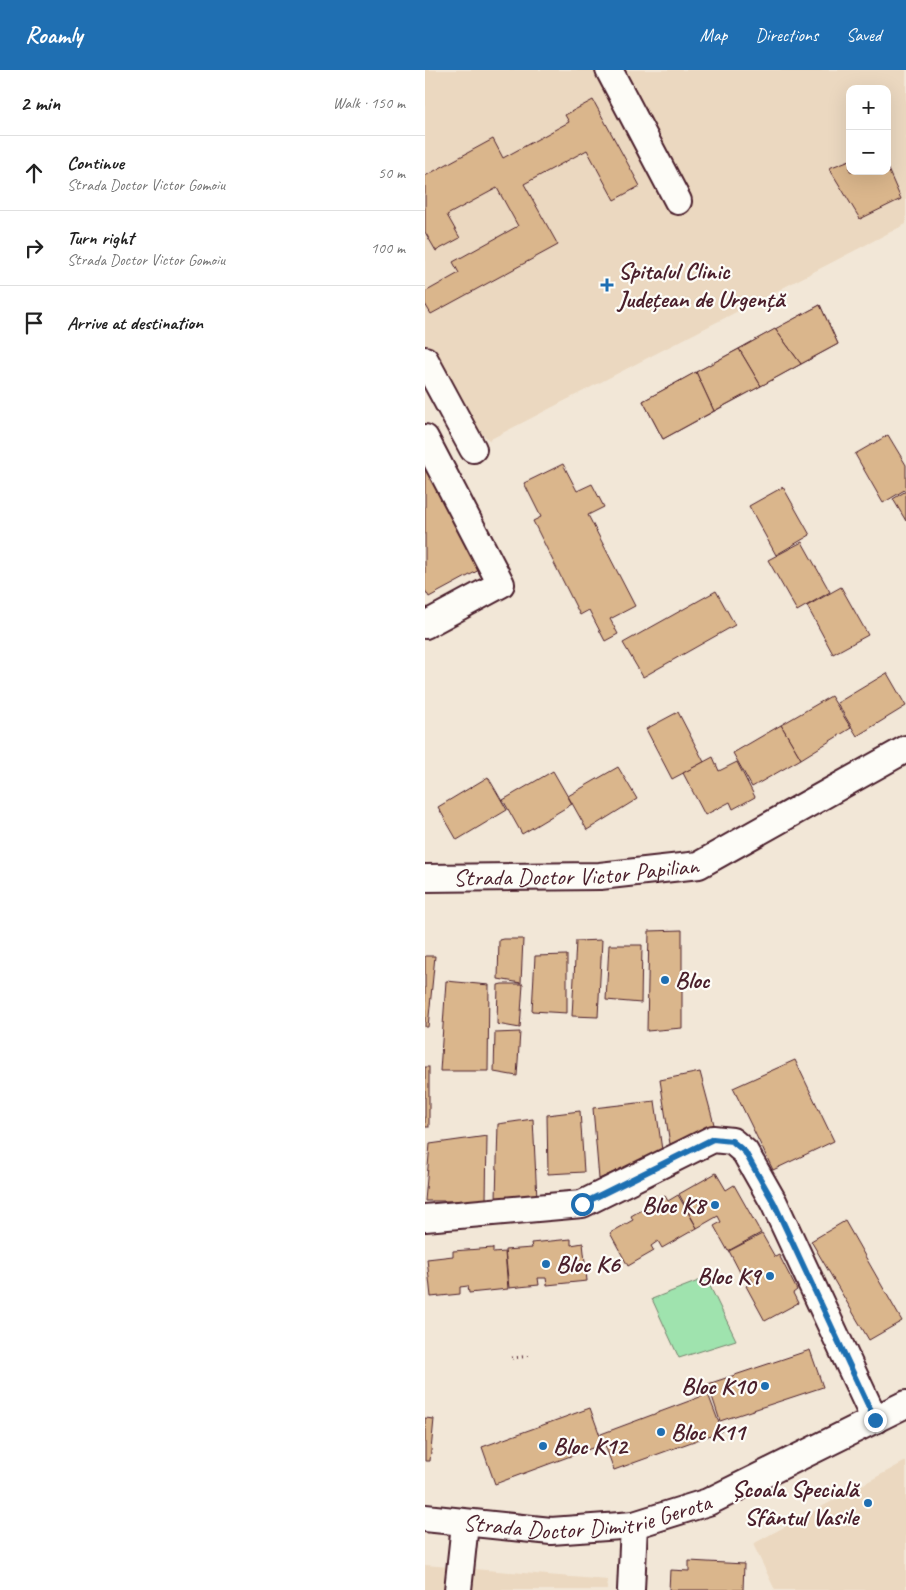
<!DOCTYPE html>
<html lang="en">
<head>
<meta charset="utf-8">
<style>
	body { margin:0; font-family:Caveat,sans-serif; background:#f6f6f6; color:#222 }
	.controls { position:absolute; right:15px; top:15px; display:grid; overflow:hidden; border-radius:10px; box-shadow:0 5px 20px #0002 }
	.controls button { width:45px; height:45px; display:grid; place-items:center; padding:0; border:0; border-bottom:1px solid #e0e0e0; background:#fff; color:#222; font:25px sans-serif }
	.stop { position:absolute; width:15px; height:15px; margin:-11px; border:4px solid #1f6fb2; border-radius:50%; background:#fff }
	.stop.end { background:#1f6fb2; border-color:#fff; box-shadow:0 1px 5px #0008 }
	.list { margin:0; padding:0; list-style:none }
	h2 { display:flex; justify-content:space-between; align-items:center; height:65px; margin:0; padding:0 20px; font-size:21px }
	h2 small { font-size:16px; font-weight:400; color:#767676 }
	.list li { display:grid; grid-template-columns:32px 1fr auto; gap:15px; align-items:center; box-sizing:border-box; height:75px; padding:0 20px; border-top:1px solid #e0e0e0 }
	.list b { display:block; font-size:19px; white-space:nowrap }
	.list p { margin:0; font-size:16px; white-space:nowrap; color:#767676 }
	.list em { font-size:16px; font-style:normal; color:#767676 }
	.icon { flex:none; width:28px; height:28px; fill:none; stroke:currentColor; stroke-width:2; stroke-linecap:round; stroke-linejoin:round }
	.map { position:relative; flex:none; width:481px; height:1520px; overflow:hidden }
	header { display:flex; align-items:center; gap:30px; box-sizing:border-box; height:70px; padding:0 25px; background:#1f6fb2; color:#fff }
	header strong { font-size:24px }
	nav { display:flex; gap:28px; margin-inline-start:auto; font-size:18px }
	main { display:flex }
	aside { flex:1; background:#fff }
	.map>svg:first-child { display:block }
</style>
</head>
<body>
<header>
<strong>Roamly</strong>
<nav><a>Map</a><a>Directions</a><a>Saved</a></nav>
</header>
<main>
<aside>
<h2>2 min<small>Walk · 150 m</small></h2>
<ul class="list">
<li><svg class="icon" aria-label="ahead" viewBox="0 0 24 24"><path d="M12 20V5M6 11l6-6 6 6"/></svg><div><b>Continue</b><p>Strada Doctor Victor Gomoiu</p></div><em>50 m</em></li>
<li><svg class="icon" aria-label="right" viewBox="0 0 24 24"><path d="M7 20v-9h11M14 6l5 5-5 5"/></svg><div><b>Turn right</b><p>Strada Doctor Victor Gomoiu</p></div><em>100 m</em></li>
<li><svg class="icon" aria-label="arrive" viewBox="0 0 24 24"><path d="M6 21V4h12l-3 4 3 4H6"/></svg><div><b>Arrive at destination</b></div></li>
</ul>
</aside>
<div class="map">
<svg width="481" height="1520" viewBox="0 0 481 1520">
	<rect width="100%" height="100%" fill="#f2e7d7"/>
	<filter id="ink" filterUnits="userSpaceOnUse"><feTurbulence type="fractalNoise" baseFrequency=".02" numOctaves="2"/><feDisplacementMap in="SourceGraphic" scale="10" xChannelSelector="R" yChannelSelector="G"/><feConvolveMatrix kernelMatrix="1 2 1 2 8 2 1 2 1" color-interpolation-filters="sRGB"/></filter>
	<g filter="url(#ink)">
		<g fill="#ebd8c0" fill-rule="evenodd">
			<path d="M0 0H481V154L64 370 35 345 0 276ZM425 19H462V101H425Z"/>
			<path d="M481 1391V1520H350L328 1474Z"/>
			<path d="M0 1495 183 1510 182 1520H0Z"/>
		</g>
		<path fill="#9fe3ae" stroke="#74816c" d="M281 1208 311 1270 254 1288 227 1229Z"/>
		<g fill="#dab68c" stroke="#4a1f2b">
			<path d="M168 30 215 116 189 130 162 80 99 114 133 175 6 244 0 234V222L34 203 28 192 93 156 72 118 22 145 35 168 11 181 0 162V106L68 69 78 88 144 52 140 45Z"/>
			<path d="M425 90V101H462V97L476 129 435 149 404 98Z"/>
			<path d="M395 235 413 274 238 369 218 331Z"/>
			<path d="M395 235 413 274 376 294 350 259Z"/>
			<path d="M350 259 376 294 336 316 314 279Z"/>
			<path d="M314 279 336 316 289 341 271 302Z"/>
			<path d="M271 302 289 341 238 369 218 331Z"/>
			<path d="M463 365 481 395V419L458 433 430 384Z"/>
			<path d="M0 394 56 499 4 527 0 520Z"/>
			<path d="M138 394 152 421 167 414 179 437 163 445 210 536 185 549 193 564 180 571 164 540 155 545 108 451 116 447 99 413Z"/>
			<path d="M358 417 385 465 351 485 324 436Z"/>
			<path d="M481 421V451L468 429Z"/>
			<path d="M377 472 405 522 372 541 343 490Z"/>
			<path d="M416 517 443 565 408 584 382 536Z"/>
			<path d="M291 521 310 555 218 607 198 573Z"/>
			<path d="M462 603 481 636 432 666 412 633Z"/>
			<path d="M406 626 426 658 376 689 356 655Z"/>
			<path d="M253 642 279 692 247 709 221 659Z"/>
			<path d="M356 655 376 689 327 717 308 683Z"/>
			<path d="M288 687 294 701 312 692 330 727 308 739 305 732 280 745 258 703Z"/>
			<path d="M193 697 212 729 162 760 143 726Z"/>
			<path d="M128 701 147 734 97 764 78 730Z"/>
			<path d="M63 707 82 740 32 770 13 737Z"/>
			<path d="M257 860V958L222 961 224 861Z"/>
			<path d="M78 869H98L96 913 73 909 74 870Z"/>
			<path d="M177 870 173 947 147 946 151 871Z"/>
			<path d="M184 875H217L216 933 181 930Z"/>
			<path d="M142 885V943L107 941 110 886Z"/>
			<path d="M0 886H10L3 957H0Z"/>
			<path d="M21 911 64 915 63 1001H15Z"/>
			<path d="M77 914H98L95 958 72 954 73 915Z"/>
			<path d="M95 962 92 1006 69 1002 70 963Z"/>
			<path d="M370 990 409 1071 348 1100 308 1018Z"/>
			<rect x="0" y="997" width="4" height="60"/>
			<path d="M275 1002 290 1058 245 1074 235 1010Z"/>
			<path d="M230 1031 237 1080 174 1109 168 1038Z"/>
			<path d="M155 1041 159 1102 123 1104 122 1045Z"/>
			<path d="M108 1049 112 1129H71L73 1054Z"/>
			<path d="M62 1066 61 1131H0L5 1074Z"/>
			<path d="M291 1103 301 1120 309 1115 336 1163 303 1181 289 1156 296 1152 293 1146 272 1158 254 1124Z"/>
			<path d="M253 1125 272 1158 237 1178 233 1171 226 1176 229 1181 203 1196 185 1163 208 1150 206 1146 240 1126 243 1131Z"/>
			<path d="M420 1151 477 1251 444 1270 386 1171Z"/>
			<path d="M337 1164 350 1187 354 1185 372 1220 368 1223 373 1233 340 1251 321 1216 328 1212 324 1205 318 1208 304 1181Z"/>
			<path d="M146 1169V1175L158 1173 162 1211 122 1215 121 1208H113L114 1215 84 1218 80 1180 107 1178 106 1173Z"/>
			<path d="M68 1178V1183L80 1182 83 1219 44 1223 43 1216 35 1217V1224L6 1227 2 1189 28 1186V1181Z"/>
			<path d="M385 1280 398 1317 295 1351 283 1314Z"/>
			<path d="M283 1324 297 1361 189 1400 176 1364Z"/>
			<path d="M165 1338 178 1374 70 1414 57 1377Z"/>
			<path d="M0 1348 9 1349 5 1391H0Z"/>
			<path d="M264 1491 319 1494 318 1520H244L245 1500 264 1501Z"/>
		</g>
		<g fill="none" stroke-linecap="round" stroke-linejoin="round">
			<g stroke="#4a1f2b" stroke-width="30">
				<g id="minor">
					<path d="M184 0 253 131"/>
					<path d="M0 290 48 379"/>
					<path d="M0 368 76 514 0 555"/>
					<path id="s1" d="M0 808 175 806 274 795 481 679"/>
					<path d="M0 1148 157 1134 288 1069 307 1071 320 1082 349 1133 450 1350"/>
					<path id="s2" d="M0 1448 126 1461 209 1455 283 1432 481 1334"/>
					<path d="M33 1520 40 1454"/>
					<path d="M206 1520 209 1455"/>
				</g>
			</g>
			<path stroke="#4a1f2b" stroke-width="3" stroke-dasharray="1 4" stroke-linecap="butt" d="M87 1288 106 1286"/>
			<use href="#minor" stroke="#fdfcf7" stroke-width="26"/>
		</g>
	</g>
	<g fill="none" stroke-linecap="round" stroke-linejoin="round" filter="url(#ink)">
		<path stroke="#1f6fb2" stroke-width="6" d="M157 1134 288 1069 307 1071 320 1082 349 1133 450 1350"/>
	</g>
	<g fill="#1f6fb2" stroke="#fdfcf7" stroke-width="2">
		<path d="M179.5 207.5h5v5h5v5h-5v5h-5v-5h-5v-5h5z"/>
		<circle cx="240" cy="910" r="5"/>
		<circle cx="290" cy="1135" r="5"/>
		<circle cx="121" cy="1194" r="5"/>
		<circle cx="345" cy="1206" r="5"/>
		<circle cx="340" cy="1316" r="5"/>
		<circle cx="236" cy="1362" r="5"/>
		<circle cx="118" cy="1376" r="5"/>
		<circle cx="443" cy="1433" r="5"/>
	</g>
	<g text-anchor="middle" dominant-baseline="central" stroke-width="4.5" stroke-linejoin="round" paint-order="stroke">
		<g font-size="24" font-weight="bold" fill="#4a1f2b" stroke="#fdfcf7" text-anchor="start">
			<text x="193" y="201">Spitalul Clinic<tspan x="193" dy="28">Județean de Urgență</tspan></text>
			<text x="250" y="910">Bloc</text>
			<text x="280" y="1135" text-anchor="end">Bloc K8</text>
			<text x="131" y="1194">Bloc K6</text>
			<text x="335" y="1206" text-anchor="end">Bloc K9</text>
			<text x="330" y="1316" text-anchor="end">Bloc K10</text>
			<text x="246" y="1362">Bloc K11</text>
			<text x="128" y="1376">Bloc K12</text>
			<text x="433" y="1419" text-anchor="end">Școala Specială<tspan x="433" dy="28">Sfântul Vasile</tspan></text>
		</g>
		<g font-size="24" fill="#4a1f2b" stroke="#fdfcf7">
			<text stroke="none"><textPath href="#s1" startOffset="151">Strada Doctor Victor Papilian</textPath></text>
			<text stroke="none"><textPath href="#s2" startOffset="164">Strada Doctor Dimitrie Gerota</textPath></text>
		</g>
	</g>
</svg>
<div class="controls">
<button>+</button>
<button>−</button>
</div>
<div class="stop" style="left:157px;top:1134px"></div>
<div class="stop end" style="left:450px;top:1350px"></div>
</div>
</main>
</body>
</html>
